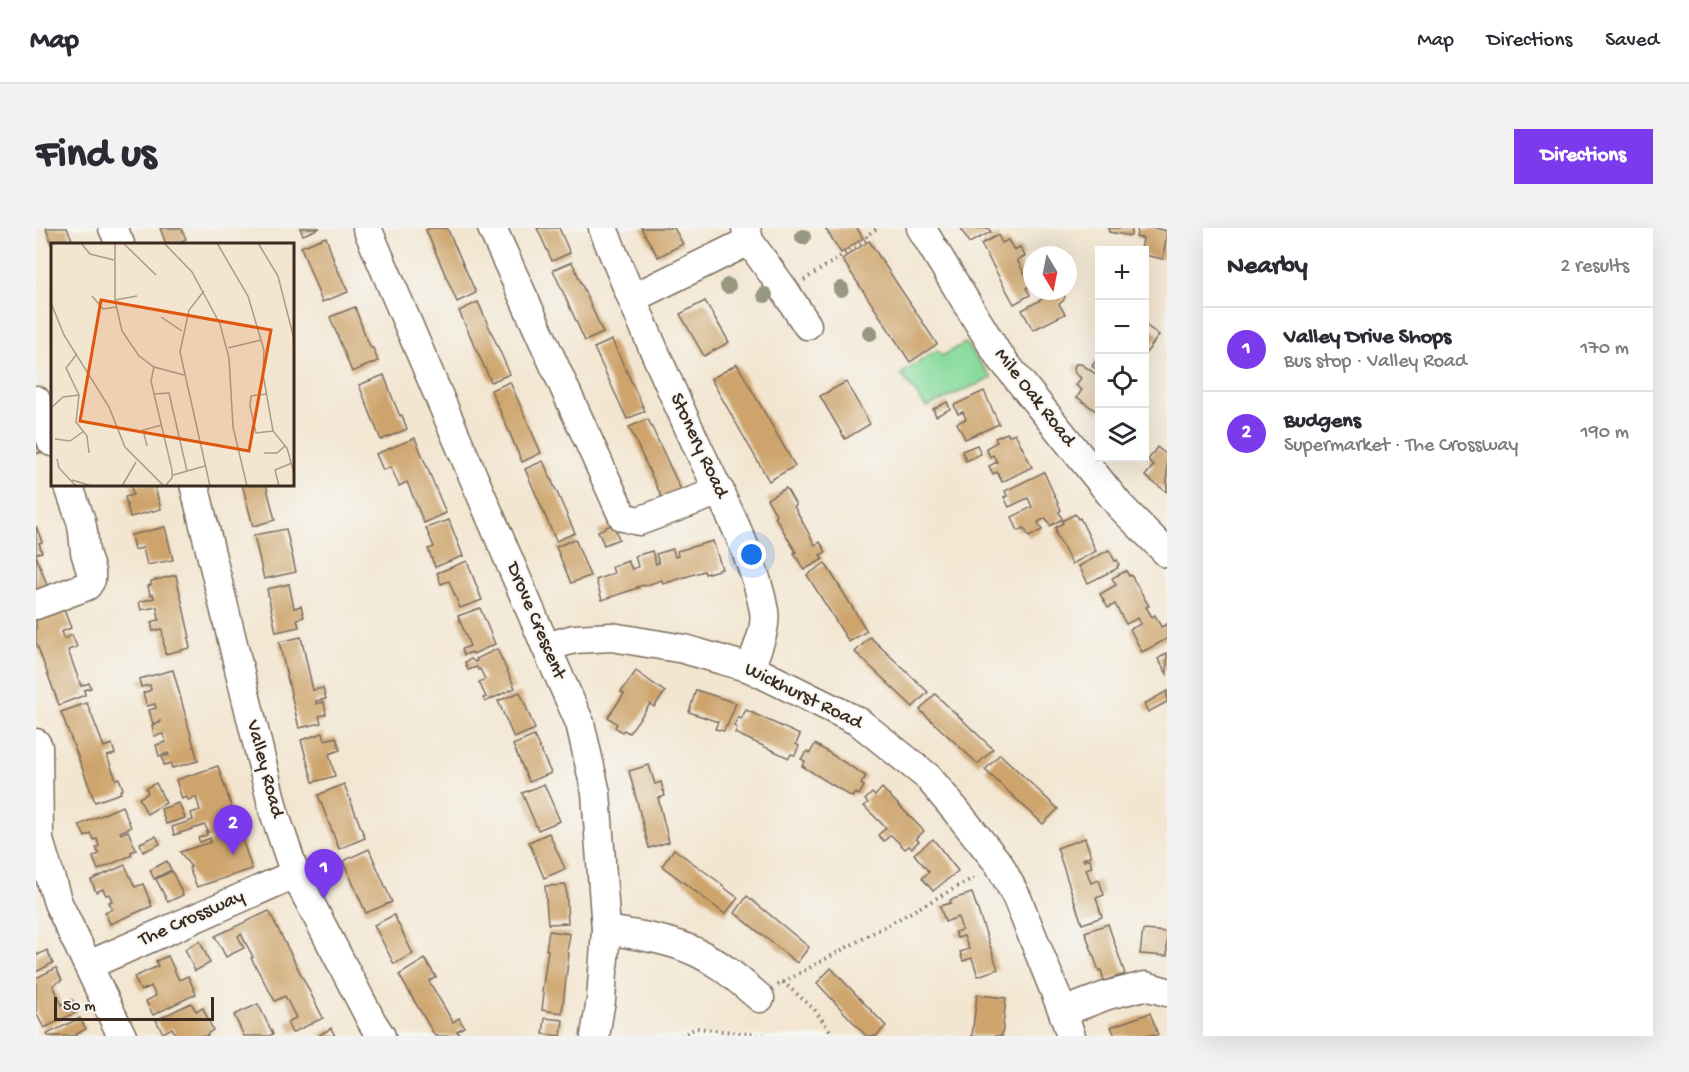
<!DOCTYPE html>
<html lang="en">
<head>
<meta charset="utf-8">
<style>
	body { margin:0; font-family:"Gochi Hand",sans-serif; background:#f2f2f3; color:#2b2b33 }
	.controls { position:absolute; right:18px; top:18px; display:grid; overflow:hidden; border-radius:0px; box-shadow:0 6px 24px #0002 }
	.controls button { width:54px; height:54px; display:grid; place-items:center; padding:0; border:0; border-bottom:2px solid #e1e1e2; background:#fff; color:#2b2b33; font:30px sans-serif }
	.compass { position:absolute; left:987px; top:18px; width:54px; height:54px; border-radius:50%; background:#fff; box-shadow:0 6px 24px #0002; rotate:170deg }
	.scale { position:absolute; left:18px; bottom:15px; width:160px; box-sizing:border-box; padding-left:6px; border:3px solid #3b2a1e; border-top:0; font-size:16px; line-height:21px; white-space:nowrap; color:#3b2a1e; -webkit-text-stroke:4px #f6f6f2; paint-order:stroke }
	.you { position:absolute; left:716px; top:327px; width:21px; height:21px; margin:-15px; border:4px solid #fff; border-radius:50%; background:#1a73e8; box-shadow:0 0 0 9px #1a73e833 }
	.badge { display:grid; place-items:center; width:39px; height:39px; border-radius:50%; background:#7c3aed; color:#fff; font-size:20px; font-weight:700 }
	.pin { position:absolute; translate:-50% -50px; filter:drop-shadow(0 2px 3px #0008) }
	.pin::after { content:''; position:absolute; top:32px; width:21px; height:18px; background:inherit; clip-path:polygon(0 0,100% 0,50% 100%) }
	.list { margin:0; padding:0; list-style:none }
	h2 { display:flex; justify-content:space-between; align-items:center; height:78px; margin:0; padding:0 24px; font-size:26px }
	h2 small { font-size:20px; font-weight:400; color:#7c7c81 }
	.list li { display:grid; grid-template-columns:39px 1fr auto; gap:18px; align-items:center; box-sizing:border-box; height:84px; padding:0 24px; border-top:2px solid #e1e1e2 }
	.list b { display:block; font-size:22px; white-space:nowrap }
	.list p { margin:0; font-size:20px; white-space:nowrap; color:#7c7c81 }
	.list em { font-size:20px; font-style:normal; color:#7c7c81 }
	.icon { flex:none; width:33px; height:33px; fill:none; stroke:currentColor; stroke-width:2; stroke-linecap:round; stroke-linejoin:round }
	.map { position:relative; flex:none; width:1131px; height:808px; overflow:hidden; border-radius:0px }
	header { display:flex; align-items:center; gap:36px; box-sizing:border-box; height:84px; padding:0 30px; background:#fff; border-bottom:2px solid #e1e1e2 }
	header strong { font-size:28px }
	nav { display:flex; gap:33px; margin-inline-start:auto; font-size:21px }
	.intro { display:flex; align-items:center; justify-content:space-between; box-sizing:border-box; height:144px; padding:0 36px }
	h1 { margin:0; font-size:42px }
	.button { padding:15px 27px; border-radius:0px; background:#7c3aed; color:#fff; font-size:21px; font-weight:700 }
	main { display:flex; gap:36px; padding:0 36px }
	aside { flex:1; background:#fff; border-radius:0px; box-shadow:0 6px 24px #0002 }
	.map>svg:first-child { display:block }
</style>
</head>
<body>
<header>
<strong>Map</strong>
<nav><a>Map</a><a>Directions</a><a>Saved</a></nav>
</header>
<div class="intro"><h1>Find us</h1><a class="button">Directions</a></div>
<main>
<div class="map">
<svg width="1131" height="808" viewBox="0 0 1131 808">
	<rect width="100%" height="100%" fill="#f6f6f2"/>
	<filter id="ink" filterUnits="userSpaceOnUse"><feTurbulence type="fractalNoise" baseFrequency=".0167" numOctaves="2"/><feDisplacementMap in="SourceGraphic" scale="12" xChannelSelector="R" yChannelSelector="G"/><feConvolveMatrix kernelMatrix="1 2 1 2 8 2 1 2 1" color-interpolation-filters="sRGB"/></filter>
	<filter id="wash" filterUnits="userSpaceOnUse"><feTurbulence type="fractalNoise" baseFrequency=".008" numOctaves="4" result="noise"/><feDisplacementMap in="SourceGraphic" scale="24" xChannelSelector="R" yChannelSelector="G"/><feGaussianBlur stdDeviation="1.35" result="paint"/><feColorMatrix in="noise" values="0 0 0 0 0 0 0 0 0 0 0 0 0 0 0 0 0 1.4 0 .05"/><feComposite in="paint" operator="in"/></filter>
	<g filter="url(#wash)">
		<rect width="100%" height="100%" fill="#f3e6d1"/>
		<path fill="#88db9d" stroke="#62825e" stroke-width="1.5" d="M929 115 956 150 890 179 865 146 901 122 906 128Z"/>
		<g id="blocks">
			<g fill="#cea46c">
				<path d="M10 0H31L38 16H15Z"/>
				<path d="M124 0H145L150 11 140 16H130Z"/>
				<path d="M264 0H284L267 7Z"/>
				<path d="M394 0H411L440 65 421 74 390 2Z"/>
				<path d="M501 0H523L534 25 516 33Z"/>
				<path d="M605 0H638L647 16 622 29Z"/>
				<path d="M789 0H821L827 10 805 25Z"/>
				<path d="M925 0H952L955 4 933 15Z"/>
				<path d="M1073 0H1096L1095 8 1073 4Z"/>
				<path d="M1102 0H1118L1131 3 1127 31 1108 27V22H1105L1107 10 1100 9Z"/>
				<path d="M962 7 966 15 972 12 978 22 984 19 989 28 981 32 995 57 990 60 994 67 978 76 945 16Z"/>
				<path d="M290 9 299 36 312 64 286 74 265 19Z"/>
				<path d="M833 13 901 116 874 134 806 31Z"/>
				<path d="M536 34 567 105 549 113 517 42Z"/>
				<path d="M1023 64 1027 65 1029 69 1027 73 1023 76 1029 86 997 102 986 82 1017 65 1018 67Z"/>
				<path d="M669 73 693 114 668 128 644 86Z"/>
				<path d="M442 74 474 146 455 154 423 83Z"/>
				<path d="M319 79 329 107 335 120H337L342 133 316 144 294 89Z"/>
				<path d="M1108 96 1123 107 1110 125 1108 124Z"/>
				<path d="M576 112 609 183 591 191 558 120Z"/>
				<path d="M1064 128V144L1056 138Z"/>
				<path d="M701 136 759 238 733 253 675 151Z"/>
				<path d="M1040 136H1045L1064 149V186L1041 169 1046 162 1040 157 1045 150 1039 145 1038 139Z"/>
				<path d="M348 147 358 174 364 188 366 187 371 201 345 212 323 157Z"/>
				<path d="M474 154 505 225 486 234 455 162Z"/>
				<path d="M810 154 834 196 809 211 784 168Z"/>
				<path d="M948 163 963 196 929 211 921 195 930 191 927 184 922 186 918 177Z"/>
				<path d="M911 174 914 181 900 188 897 181Z"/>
				<path d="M612 191 645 262 626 270 593 199Z"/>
				<path d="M971 205 973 208 979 205 996 239 966 254 961 244 957 246 953 238 961 234 957 227 954 229 950 220 961 214 959 210Z"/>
				<path d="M0 207 9 223 0 226Z"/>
				<path d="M379 210 410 285 388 295 371 254 363 258 355 239 347 242 340 226Z"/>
				<path d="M941 217 945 226 930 233 926 223Z"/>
				<path d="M1121 219 1131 227V264L1109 248 1118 237 1112 232Z"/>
				<path d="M507 233 539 305 520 313 489 241Z"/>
				<path d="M1008 244 1025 282 1023 284 1026 291 1014 298 1010 290 1002 294 1006 302 993 309 988 300 982 303 976 289 996 279 992 270 973 279 968 269 971 268 969 263Z"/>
				<path d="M95 256H118L125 281 94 289 89 269 97 267Z"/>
				<path d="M206 256H230L239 292 217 298Z"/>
				<path d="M750 260 760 277 758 278 779 317 784 314 790 324 784 327 787 331 768 342 758 325 760 324 739 289 741 288 731 271Z"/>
				<path d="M1039 286 1042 291 1044 290 1060 323 1036 336 1019 304 1021 303 1019 300 1027 295 1026 293Z"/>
				<path d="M413 292 427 328 399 339 392 321 398 319 390 300Z"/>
				<path d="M577 296 583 311 568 317 562 303Z"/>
				<path d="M0 298 6 314 3 315 6 324 0 326Z"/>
				<path d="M129 299 137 332 111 337 107 320 98 322 95 307Z"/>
				<path d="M250 301 260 344 228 351 218 307Z"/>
				<path d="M539 311 554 348 535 355 520 319Z"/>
				<path d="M677 313 686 341 669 346 668 343 627 356 626 352 608 358 607 357 601 359 602 360 566 372 560 352 578 345 576 339 592 333 596 341 602 339 599 328 616 323 620 336 623 335 620 326 637 321 639 329 642 328 641 323Z"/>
				<path d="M1073 322 1079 333 1081 332 1083 337 1081 338 1082 340 1052 355 1043 338Z"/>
				<path d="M0 327 13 363 0 368Z"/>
				<path d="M431 333 446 372 424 380 413 353 405 356 401 345Z"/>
				<path d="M789 335 831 403 813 414 771 347Z"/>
				<path d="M1090 343 1093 348 1095 347 1113 378 1110 379 1116 389 1119 387 1125 399 1131 396V411L1106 424 1094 401 1105 396 1102 390 1090 396 1079 376 1072 380 1064 366 1080 357 1076 350Z"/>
				<path d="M140 347 154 410H152L154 420 129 426 126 401 117 403 115 394 123 392 121 379 105 382 103 374 118 370 117 366 114 367 112 358 115 357V353Z"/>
				<path d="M253 356 258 380 265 378 268 389 261 391 263 399 240 404 231 361Z"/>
				<path d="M27 379 35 400 25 404 28 411 36 407 41 419 32 422 45 458 53 455 55 460 48 462 49 467 23 477 0 414V384Z"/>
				<path d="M444 380 459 416 437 426 436 424 428 427 426 421 434 418 422 388Z"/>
				<path d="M265 409 277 462 287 460 290 471 280 473V476L288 474 290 486 283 488 285 495 263 500 243 414Z"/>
				<path d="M834 409 892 464 877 479 819 424Z"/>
				<path d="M461 421 479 460 449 474 447 470 450 469 443 454 449 451 444 441 442 442 441 439 432 442 429 434 435 431 439 434 441 433 440 431Z"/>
				<path d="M1131 425V446L1122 431Z"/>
				<path d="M137 442 162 533 136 540 135 535 128 537 126 529 133 527 132 525 123 528 120 517 130 514 127 506 118 508 116 497 124 495V493L117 496 113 482 120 480 119 476 111 478 107 465 115 462 114 457 105 459 103 451Z"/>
				<path d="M600 443 629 464 618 479 614 476 593 505 588 502 586 504 579 499 581 496 572 489 588 466 585 464Z"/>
				<path d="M660 462 700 475 691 498H690L688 503 679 501 682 494 653 484Z"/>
				<path d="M1131 463V474L1112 484 1108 476Z"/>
				<path d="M484 464 499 501 478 510 462 473Z"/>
				<path d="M899 466 957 521 942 536 884 482Z"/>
				<path d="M51 475 68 519 76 516 79 526 71 528 80 551 83 550 87 561 84 563 85 565 59 574 25 484Z"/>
				<path d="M710 482 764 507 760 516 763 518 759 527 755 526 753 530 699 505 701 500 698 498 702 489 705 491Z"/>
				<path d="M287 505 289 512 300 509 304 522 293 526 299 548 277 554 265 512Z"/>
				<path d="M498 508 515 545 493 554 477 517Z"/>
				<path d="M779 516 830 548 825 556 828 558 823 567 819 565 816 569 766 538 769 533 765 531 771 523 774 525Z"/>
				<path d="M964 526 1022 581 1007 596 949 542Z"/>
				<path d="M613 537 619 556 625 554 629 568 622 570 633 614 613 620 593 543Z"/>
				<path d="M182 538 216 641 161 659 153 640 155 639 144 624 175 614 174 610 164 614 162 610 171 607 170 604H172L169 597 138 607 136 599 157 592 155 585 164 582 160 569 152 572 151 569 146 571 140 552Z"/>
				<path d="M120 555 130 575 111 586 103 570 112 565 110 560Z"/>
				<path d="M308 556 329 610 303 621 282 567Z"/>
				<path d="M508 556 524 593 502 602 486 565Z"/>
				<path d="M846 560 888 603 880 611 883 613 876 620 873 618 869 621 855 607 848 613 842 607 850 600 828 578 832 575 829 572 836 565 839 568Z"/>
				<path d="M143 575 149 590 130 596 125 581Z"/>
				<path d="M86 578 95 599 84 604 85 606 92 603 100 622 95 624 96 627 62 642 57 629 63 626 60 620 63 618 61 611 58 612 55 606 49 609 43 597Z"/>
				<path d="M513 605 529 641 508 650 493 614Z"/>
				<path d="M120 608 124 616 107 624 104 615Z"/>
				<path d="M1049 610 1055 628 1047 631 1048 633 1054 631 1056 639 1050 641 1055 655 1063 652 1068 667 1060 670 1066 689 1046 696 1021 620Z"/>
				<path d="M897 611 922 643 897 663 886 650 893 644 878 626Z"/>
				<path d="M333 621 356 674 330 685 307 633Z"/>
				<path d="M638 621 687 657 686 658 702 670 689 686 626 638Z"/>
				<path d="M131 633 135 642 118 651 114 642Z"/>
				<path d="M89 637 99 659 107 656 116 678 74 696 69 684 76 681 73 674 76 673 73 666 70 667 67 661 60 664 55 652Z"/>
				<path d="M136 643 147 667 132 674 120 651Z"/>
				<path d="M530 657 532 695 512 696 509 658Z"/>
				<path d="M936 665 962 741 942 748 936 730 927 733 924 724 933 721 928 708 921 710 919 704 926 702 922 689 909 694 904 678 915 675 914 672Z"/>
				<path d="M711 668 773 719 761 735 699 685Z"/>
				<path d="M233 683 287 790 256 805 251 794 260 790 249 768 239 773 215 730 217 729 205 706 202 708 208 720 190 729 179 708Z"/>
				<path d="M358 687 377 726 358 736 338 697Z"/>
				<path d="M1072 696 1089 746 1068 753 1065 742 1063 743 1049 704Z"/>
				<path d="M1107 702 1131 704V728L1104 726Z"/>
				<path d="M513 703 534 706 531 724 533 725 526 785 506 782 508 765 506 764 512 722H510Z"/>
				<path d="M164 713 174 735 159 743 149 721Z"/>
				<path d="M11 722 17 735 0 744V723L2 727Z"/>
				<path d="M132 728 143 752 152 748 160 766 117 787 110 773 120 768 115 758 105 763 98 749 122 738 120 733Z"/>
				<path d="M389 731 400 749 393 753 394 755 417 794 423 790 428 799 421 803 424 808H399L363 747Z"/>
				<path d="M20 740 26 752 17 757 26 777 36 772 41 784 8 800 0 785V750Z"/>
				<path d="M795 740 850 798 840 808H830L781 755Z"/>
				<path d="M941 767 970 770 966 808H936Z"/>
				<path d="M155 775 160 783 167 780 177 802 171 806 172 808H140L136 800 127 805 120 792Z"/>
				<path d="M222 776 237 806 233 808H208L198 787Z"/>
				<path d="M1114 785 1122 807 1079 808 1075 799Z"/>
				<path d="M44 790 50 801 40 806 41 808H12L11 806Z"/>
				<path d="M509 790 527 792 525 808 507 806Z"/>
				<path d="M295 800 299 808H282Z"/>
			</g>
		</g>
	</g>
	<g filter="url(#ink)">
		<use href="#blocks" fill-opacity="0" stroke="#7b6c5d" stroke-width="1.5"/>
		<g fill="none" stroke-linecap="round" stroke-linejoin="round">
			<g stroke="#7b6c5d" stroke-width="31">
				<g id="minor">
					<path d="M77 0 84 16"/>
					<path d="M331 0 510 419 544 495 560 565 570 702 565 772 559 808"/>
					<path d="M456 0 587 289 603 293 684 263"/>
					<path d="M567 0C597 75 629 149 663 222 686 271 719 330 728 383 731 402 720 423 714 440"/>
					<path d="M885 0 961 125 1084 278 1131 325"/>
					<path d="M713 13 749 63 771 97"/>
					<path d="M597 70 713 13 710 0"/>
					<path d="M0 172 16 214"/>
					<path d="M158 256 238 584 259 646 336 794 345 808"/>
					<path d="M0 377 51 358 55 352V344L49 324 47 304 45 293 32 256"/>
					<path d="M510 419 538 411 576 409 648 421 714 440 823 494 892 549 921 584 963 636 981 670 1027 784 1035 808"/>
					<path d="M0 515 2 519 3 612 22 675 86 808"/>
					<path d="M570 702C600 707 633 711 660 724 684 735 704 753 724 770"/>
					<path d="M53 737 259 646"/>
					<path d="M1027 784 1072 767 1109 758 1131 764"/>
				</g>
			</g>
			<g stroke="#7b6c5d" stroke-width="4" stroke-dasharray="1.5 4.5" stroke-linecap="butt">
				<path d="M768 52 832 11 830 8 841 0"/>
				<path d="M747 754 778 781 798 808"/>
				<path d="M742 757 941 648"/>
				<path d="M645 808 660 800 731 808"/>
			</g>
			<use href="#minor" stroke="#fff" stroke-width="28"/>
		</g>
		<g fill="#989780">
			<circle cx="767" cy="9" r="8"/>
			<circle cx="692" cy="58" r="8"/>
			<circle cx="805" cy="61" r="8"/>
			<circle cx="729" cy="67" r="8"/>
			<circle cx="834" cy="105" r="8"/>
		</g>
	</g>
	<g text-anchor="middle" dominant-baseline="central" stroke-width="4.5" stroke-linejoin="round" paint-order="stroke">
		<g font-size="20" fill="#3b2a1e" stroke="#f6f6f2">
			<text transform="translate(998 170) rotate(52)">Mile Oak Road</text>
			<text transform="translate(662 218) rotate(65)">Stonery Road</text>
			<text transform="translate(499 393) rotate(67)">Drove Crescent</text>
			<text transform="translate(767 469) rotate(26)">Wickhurst Road</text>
			<text transform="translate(228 541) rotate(75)">Valley Road</text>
			<text transform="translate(156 691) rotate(-24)">The Crossway</text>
		</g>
	</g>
	<g transform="translate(15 15)">
		<rect width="243" height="243" fill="#f3e6d1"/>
		<path fill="none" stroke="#a99b89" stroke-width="1.5" d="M30 0 39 11 63 17M64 0V57L71 88 88 113 103 124 133 132M72 0 105 32M113 0 141 29 169 81 178 115 182 184 196 243M166 0 197 53 213 107 212 131 222 188 236 205 243 230M207 0 227 33 243 96M153 48 138 67 129 109 159 243M41 53 52 66 65 64M64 57 86 53M0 60 13 92 58 164 74 204 113 243M110 74 131 88M177 105 210 97M25 112 15 125 28 152 25 179 36 193 38 210M103 124 100 138 121 227V235L114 243M103 151 118 150 136 228M215 151 200 153 199 163 205 190 222 188M0 165 12 154 28 152M4 196 19 198 33 188M96 203 92 187 111 182M213 210H226L234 203M6 216 8 225 25 243M122 232 154 223M21 237 41 243M71 243 85 219M228 243 224 227 241 220"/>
		<path fill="#df570d" fill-opacity="0.15" stroke="#df570d" stroke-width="3" d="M50 57 220 87 198 208 29 178Z"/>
		<rect width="243" height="243" fill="none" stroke="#3b2a1e" stroke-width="3"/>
	</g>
</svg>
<div class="controls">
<button>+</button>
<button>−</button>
<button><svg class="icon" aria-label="locate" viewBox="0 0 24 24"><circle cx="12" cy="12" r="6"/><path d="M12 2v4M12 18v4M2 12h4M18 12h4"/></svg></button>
<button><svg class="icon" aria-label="layers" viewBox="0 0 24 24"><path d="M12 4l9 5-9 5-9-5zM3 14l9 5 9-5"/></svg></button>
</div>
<svg class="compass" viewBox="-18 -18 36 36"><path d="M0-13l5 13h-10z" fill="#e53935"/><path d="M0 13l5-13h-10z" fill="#7c7c81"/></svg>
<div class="scale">50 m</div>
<div class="you"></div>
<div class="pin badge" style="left:288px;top:671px">1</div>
<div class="pin badge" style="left:197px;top:627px">2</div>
</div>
<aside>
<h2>Nearby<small>2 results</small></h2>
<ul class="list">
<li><span class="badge">1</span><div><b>Valley Drive Shops</b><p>Bus stop · Valley Road</p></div><em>170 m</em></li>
<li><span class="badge">2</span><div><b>Budgens</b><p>Supermarket · The Crossway</p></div><em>190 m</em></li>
</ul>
</aside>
</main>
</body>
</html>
